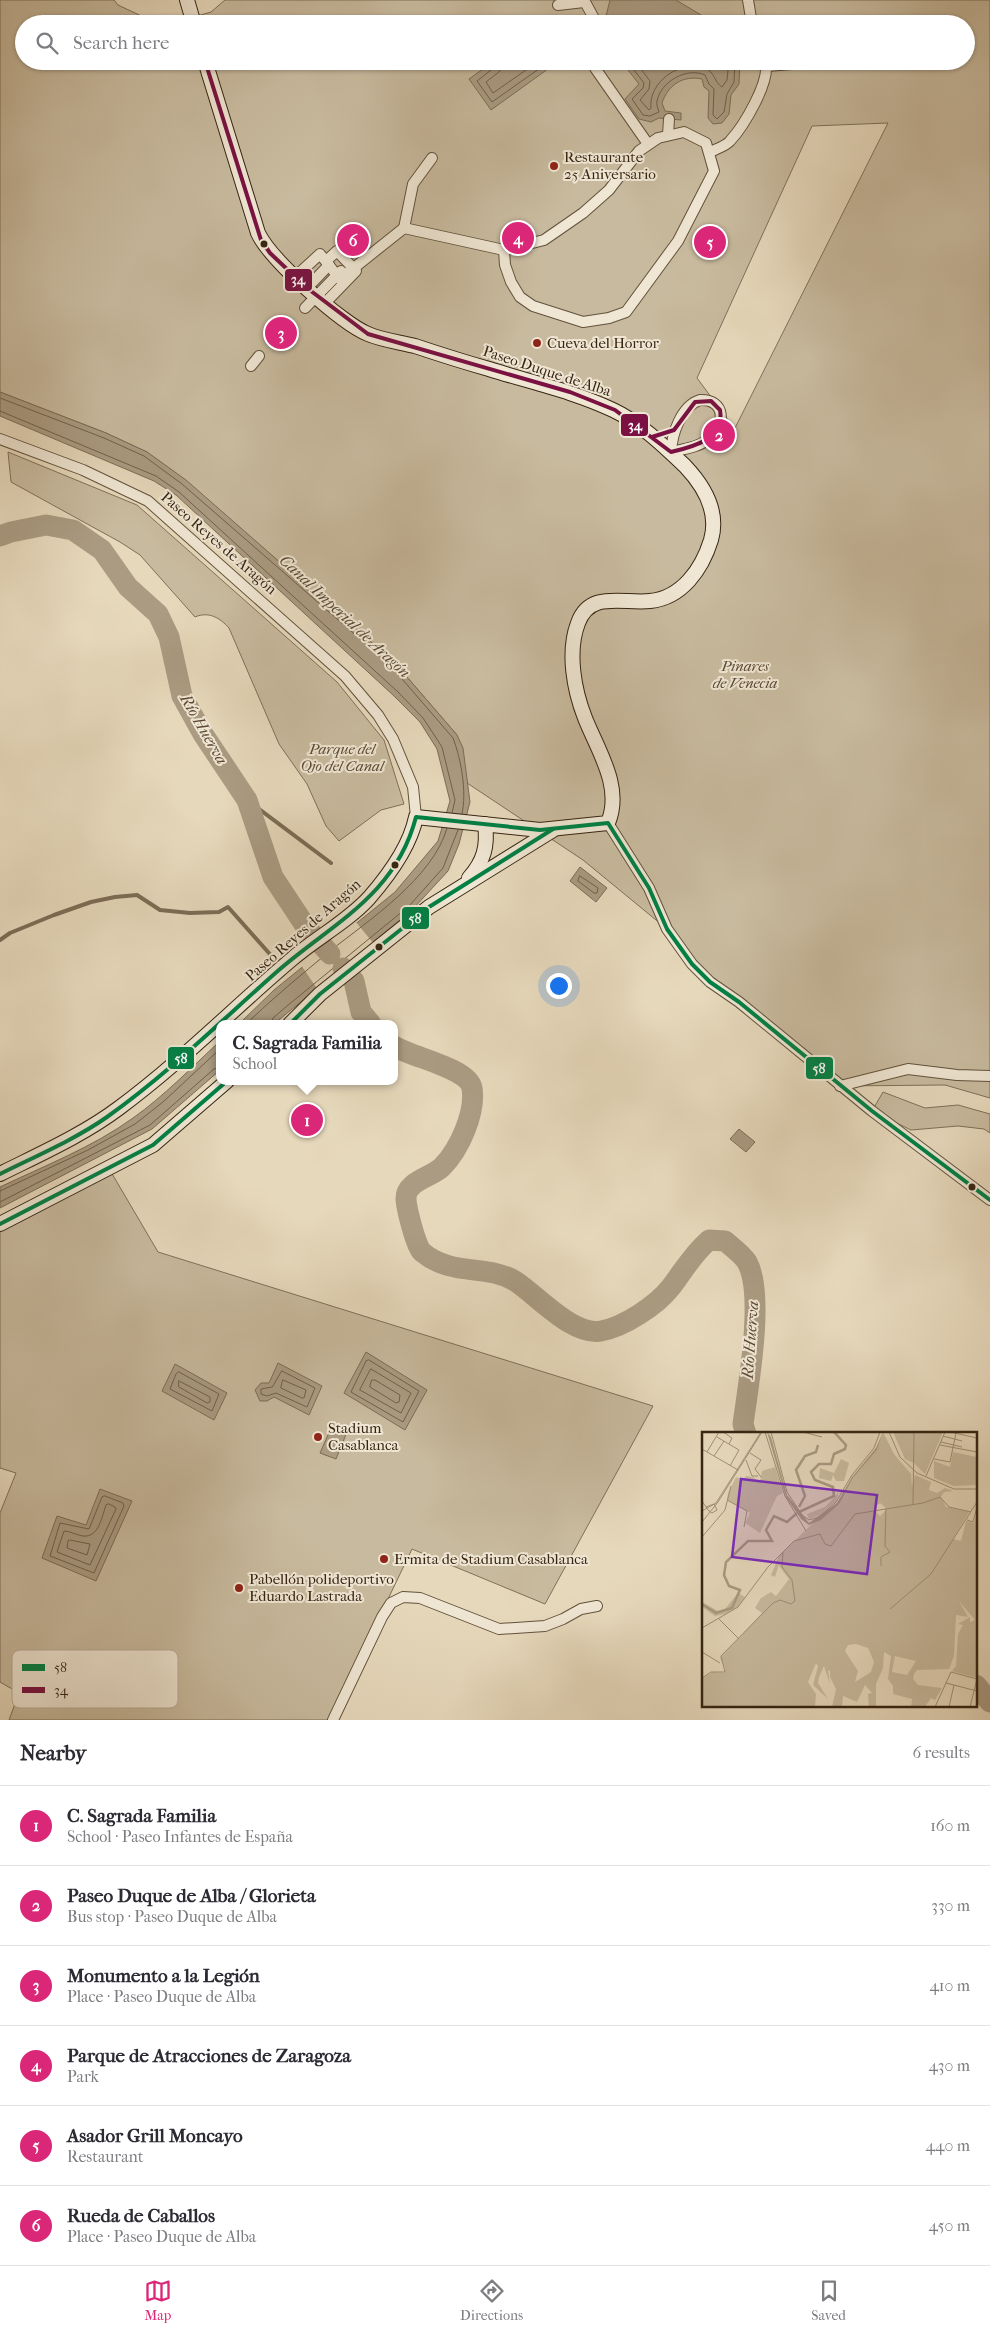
<!DOCTYPE html>
<html lang="en">
<head>
<meta charset="utf-8">
<style>
	body { margin:0; font-family:"IM FELL French Canon",serif; background:#f7f7f7; color:#2b2b33 }
	.you { position:absolute; left:558px; top:985px; width:18px; height:18px; margin:-12px; border:4px solid #fff; border-radius:50%; background:#1a73e8; box-shadow:0 0 0 8px #1a73e833 }
	.badge { display:grid; place-items:center; width:32px; height:32px; border-radius:50%; background:#db2777; color:#fff; font-size:16px; font-weight:700 }
	.pin { position:absolute; translate:-50% -50%; border:2px solid #fff; box-shadow:0 1px 5px #0006 }
	.popup { position:absolute; left:216px; top:1020px; width:182px; height:65px; box-sizing:border-box; display:grid; place-content:center; border-radius:10px; background:#fff; filter:drop-shadow(0 1px 4px #0005); font-size:16px; white-space:nowrap; color:#7c7c81 }
	.popup b { font-size:19px; color:#2b2b33 }
	.popup::after { content:''; position:absolute; left:50%; top:100%; margin-left:-10px; border:10px solid transparent; border-top-color:#fff }
	.list { margin:0; padding:0; list-style:none }
	h2 { display:flex; justify-content:space-between; align-items:center; height:65px; margin:0; padding:0 20px; font-size:21px }
	h2 small { font-size:16px; font-weight:400; color:#7c7c81 }
	.list li { display:grid; grid-template-columns:32px 1fr auto; gap:15px; align-items:center; box-sizing:border-box; height:80px; padding:0 20px; border-top:1px solid #e1e1e2 }
	.list b { display:block; font-size:19px; white-space:nowrap }
	.list p { margin:0; font-size:16px; white-space:nowrap; color:#7c7c81 }
	.list em { font-size:16px; font-style:normal; color:#7c7c81 }
	.icon { flex:none; width:28px; height:28px; fill:none; stroke:currentColor; stroke-width:2; stroke-linecap:round; stroke-linejoin:round }
	.map { position:relative; flex:none; width:990px; height:1720px; overflow:hidden }
	.search { position:absolute; background:#fff; box-shadow:0 1px 4px #0004; left:15px; right:15px; top:15px; height:55px; display:flex; align-items:center; gap:12px; box-sizing:border-box; padding:0 18px; border-radius:28px; color:#7c7c81; font-size:19px }
	.sheet { height:545px; background:#fff }
	nav { display:flex; justify-content:space-around; align-items:center; box-sizing:border-box; height:70px; border-top:1px solid #e1e1e2; background:#fff; font-size:14px; color:#7c7c81 }
	nav a { display:grid; justify-items:center; gap:2px }
	nav .on { color:#db2777 }
	.map>svg:first-child { display:block }
</style>
</head>
<body>
<div class="map">
<svg width="990" height="1720" viewBox="0 0 990 1720">
	<rect width="100%" height="100%" fill="#e6d8bb"/>
	<filter id="stains"><feTurbulence type="fractalNoise" baseFrequency=".004" numOctaves="4"/><feColorMatrix values="0 0 0 0 .2 0 0 0 0 .09 0 0 0 0 .02 0 0 0 .5 -.17"/></filter>
	<radialGradient id="worn" r=".72"><stop offset=".6" stop-color="#630" stop-opacity="0"/><stop offset="1" stop-color="#630" stop-opacity=".3"/></radialGradient>
	<g fill="#c8ba9e" stroke="#7f7058" fill-rule="evenodd">
		<path d="M0 0H114L118 5 152 21 173 23 211 12 225 0H990V1098L945 1085 840 1086 710 982 667 929 583 860 467 783 457 735 394 662 185 480 147 452 106 433 0 392ZM24 24H966V61H24ZM888 123 735 428H734L697 378 812 126Z"/>
		<path d="M8 452 137 505 337 682 384 740 404 804 381 810 339 841 326 826 307 784 279 744 229 628C220 618 209 611 195 617L140 555 120 542 11 482Z"/>
		<path d="M883 1092 925 1108 958 1105 990 1114V1133L984 1129 958 1126 911 1130 872 1111Z"/>
		<path d="M111 1172 158 1252 653 1406 545 1604 412 1549 330 1720H9L19 1693 0 1682V1513L16 1473 0 1468V1224Z"/>
	</g>
	<g fill="#aa9b82" stroke="#7c6c55">
		<path d="M610 0H676L716 24H611L606 16Z"/>
		<path d="M494 61H559L491 110 469 79Z"/>
		<path d="M621 61H740L739 84 731 95 729 114 722 123 713 124 708 118 709 91 704 87 702 79C683 75 668 85 662 103L665 111 681 113V120L659 118 651 122 639 119 625 99 639 84Z"/>
		<path d="M0 392 106 433 147 452 186 480 394 662 457 735 463 748 470 802 459 844 448 871 412 910 274 1024H239L274 990 395 892 438 841 450 801 437 749 420 722 394 696 176 495 154 481 0 416Z"/>
		<path d="M580 867 607 888 596 902 570 881Z"/>
		<path d="M219 1042V1071L152 1129 0 1208V1187C44 1166 93 1147 133 1118 164 1096 191 1068 219 1042Z"/>
		<path d="M739 1129 755 1142 746 1152 730 1139Z"/>
		<path d="M366 1352 427 1390 405 1430 344 1393Z"/>
		<path d="M278 1363 322 1386 309 1415 274 1397 267 1401H260L255 1390 261 1383H269Z"/>
		<path d="M175 1364 227 1393 214 1420 162 1391Z"/>
		<path d="M332 1426 347 1432 336 1459 320 1453Z"/>
		<path d="M100 1489 132 1501 96 1581 42 1558 57 1516 86 1525Z"/>
	</g>
	<path fill="#e6d8bb" d="M355 921 374 944 318 990 301 965Z"/>
	<g fill="none" stroke-linecap="round" stroke-linejoin="round">
		<g stroke="#70604a" stroke-width="1">
			<path d="M497 61 495 67 477 81 492 102 550 61"/>
			<path d="M503 61 500 71 486 82 493 93 539 61"/>
			<path d="M627 61 644 83 643 88 632 99 643 115 650 116 659 112C658 108 656 105 657 101 661 81 687 67 705 75L709 84 714 89 713 115 717 119 724 112 727 94 734 82 735 61"/>
			<path d="M635 61 650 81 649 89 640 100 649 110 651 108C648 82 681 59 705 68 714 71 715 83 722 87L727 80 729 61"/>
			<path d="M0 398 104 438 144 456 182 484 390 665 453 738C461 759 467 791 462 814"/>
			<path d="M0 411 156 476 179 492 398 692 423 718 442 747 455 800 452 813"/>
			<path d="M580 876 598 888 597 893H594L578 881Z"/>
			<path d="M246 1024C273 998 301 975 330 951 369 920 433 878 447 828"/>
			<path d="M271 1024 273 1018 287 1006 409 906 443 868 458 830"/>
			<path d="M0 1191 88 1150 135 1124 163 1102 220 1049"/>
			<path d="M0 1202 150 1125 214 1069 220 1068"/>
			<path d="M369 1360 419 1391 403 1422 351 1392 366 1361Z"/>
			<path d="M371 1369 411 1393 401 1413 360 1390Z"/>
			<path d="M282 1371 315 1388 307 1407 276 1393 267 1396 261 1394V1389L272 1387Z"/>
			<path d="M179 1372 219 1394 212 1411 170 1389 176 1374Z"/>
			<path d="M283 1380 306 1390 304 1398H302L281 1388Z"/>
			<path d="M372 1380H375L400 1395 399 1402 396 1403 370 1387Z"/>
			<path d="M179 1381 210 1397V1402L207 1403 179 1387Z"/>
			<path d="M105 1496 123 1503 124 1506 94 1573 50 1556 60 1523 89 1529 102 1497Z"/>
			<path d="M109 1504 115 1507 116 1509 90 1565 57 1552 64 1531C70 1531 76 1535 83 1536 99 1538 102 1516 106 1505Z"/>
			<path d="M70 1540 90 1544 87 1555 67 1548 68 1541Z"/>
		</g>
		<g stroke="#7c6c55" stroke-width="4">
			<path d="M247 800 331 863"/>
			<path d="M0 940 10 933 54 915 91 902 115 897 137 895 160 910 190 913 219 912 228 907 276 961"/>
		</g>
		<g stroke="#aa9b82" stroke-width="21">
			<path d="M0 536 11 532 46 525 73 530 102 550 128 587 158 614 169 637 182 696 203 734 247 800 273 877 306 927 330 954"/>
			<path d="M343 968 354 981 361 1012 371 1024"/>
			<path d="M394 1046C413 1058 468 1068 472 1088 476 1113 459 1150 442 1167 432 1177 406 1181 406 1198 406 1207 416 1247 422 1252 452 1277 487 1264 515 1281 537 1295 572 1336 601 1331 624 1327 657 1305 671 1287 684 1270 692 1255 709 1240L725 1241C732 1247 743 1255 747 1262 765 1294 748 1387 743 1424L746 1434"/>
			<path d="M976 1685 990 1702"/>
		</g>
		<g stroke="#62523c" stroke-width="12">
			<g id="street">
				<path d="M584 0 597 24"/>
				<path d="M748 0 752 24"/>
				<path d="M558 5 584 2"/>
				<path d="M596 61 595 68 648 144"/>
				<path d="M767 66 830 61"/>
				<path d="M668 135 669 119"/>
				<path d="M710 152C716 149 726 146 730 141 743 127 772 80 765 61"/>
				<path d="M404 228 413 184 432 158"/>
				<path d="M295 277 320 254 343 283"/>
				<path d="M340 279 404 228 504 250 544 240 583 213 609 190 639 151 658 138 684 132 706 143 714 171 678 241 626 312 609 318 583 322 533 306 520 297 511 282 505 265 504 250"/>
				<path d="M307 288 329 265"/>
				<path d="M325 303 356 271 337 251 326 261"/>
				<path d="M305 308 341 271"/>
				<path d="M251 366 259 356"/>
				<path d="M700 400C726 399 726 425 709 439 699 447 684 449 671 452 672 434 681 406 700 400Z"/>
				<path d="M0 439 83 470 148 501 345 676 378 715 393 739 413 787 416 817"/>
				<path d="M608 823 649 888 667 929 692 964 710 982 739 1002 872 1111 990 1200"/>
				<path d="M840 1086 908 1069 957 1075 990 1076"/>
				<path d="M333 1720 382 1617 391 1603 403 1597 420 1598 499 1629 545 1626 563 1619 581 1609 597 1606"/>
			</g>
		</g>
		<g stroke="#362512" stroke-width="16">
			<g id="secondary">
				<path d="M187 0 194 24"/>
				<path d="M469 878C484 861 488 846 485 824"/>
				<path d="M290 1024 320 994 429 907 553 830"/>
				<path d="M0 1174C40 1154 83 1135 119 1108 180 1063 234 1008 292 959 316 938 347 922 369 898 389 875 410 847 416 817L540 830 608 823C623 787 598 751 585 718 574 690 567 652 578 623 590 590 623 604 650 601 682 598 702 569 711 540 719 512 704 486 685 466 664 446 639 422 613 410 573 391 530 382 489 369 464 362 439 354 415 346 399 342 382 340 368 334 341 323 270 259 258 233L205 61"/>
				<path d="M0 1224 153 1145 227 1081"/>
			</g>
		</g>
		<use href="#street" stroke="#efe6d3" stroke-width="10"/>
		<use href="#secondary" stroke="#efe6d3" stroke-width="14"/>
		<g stroke="#efe6d3" stroke-width="8">
			<g id="bus-1">
				<path d="M290 1024 320 994 429 907 553 829"/>
				<path d="M0 1174C36 1156 74 1140 107 1117 169 1073 223 1019 280 969 335 922 396 894 416 817L540 830 608 823 649 888 667 929 692 964 710 982 739 1002 872 1111 990 1200"/>
				<path d="M0 1224 153 1145 227 1081"/>
			</g>
		</g>
		<g stroke="#efe6d3" stroke-width="8">
			<path id="bus-2" d="M205 61 261 240 270 253 307 288 368 334 570 392 615 410 671 452C693 447 725 439 720 410L711 401 695 402 674 430 652 437"/>
		</g>
		<use href="#bus-1" stroke="#008045" stroke-width="4"/>
		<use href="#bus-2" stroke="#7a1142" stroke-width="4"/>
	</g>
	<g fill="#8f2418" stroke="#efe6d3" stroke-width="2">
		<circle cx="554" cy="166" r="5"/>
		<circle cx="537" cy="343" r="5"/>
		<circle cx="318" cy="1437" r="5"/>
		<circle cx="384" cy="1559" r="5"/>
		<circle cx="239" cy="1588" r="5"/>
	</g>
	<g fill="#362512" stroke="#efe6d3" stroke-width="2">
		<circle cx="264" cy="244" r="4.5"/>
		<circle cx="395" cy="865" r="4.5"/>
		<circle cx="379" cy="947" r="4.5"/>
		<circle cx="972" cy="1187" r="4.5"/>
	</g>
	<g text-anchor="middle" dominant-baseline="central" stroke-width="4" stroke-linejoin="round" paint-order="stroke">
		<g font-size="15" fill="#362512" stroke="#efe6d3" text-anchor="start">
			<text x="564" y="157">Restaurante<tspan x="564" dy="17">25 Aniversario</tspan></text>
			<text x="547" y="343">Cueva del Horror</text>
			<text x="328" y="1428">Stadium<tspan x="328" dy="17">Casablanca</tspan></text>
			<text x="394" y="1559">Ermita de Stadium Casablanca</text>
			<text x="249" y="1579">Pabellón polideportivo<tspan x="249" dy="17">Eduardo Lastrada</tspan></text>
		</g>
		<g font-size="15" fill="#362512" stroke="#efe6d3">
			<text transform="translate(547 371) rotate(18)">Paseo Duque de Alba</text>
			<text transform="translate(219 543) rotate(41)">Paseo Reyes de Aragón</text>
			<text transform="translate(303 930) rotate(-41)">Paseo Reyes de Aragón</text>
		</g>
		<g font-size="15" font-style="italic" fill="#5a4a35" stroke="#efe6d3">
			<text x="745" y="666">Pinares<tspan x="745" dy="17">de Venecia</tspan></text>
			<text x="342" y="749">Parque del<tspan x="342" dy="17">Ojo del Canal</tspan></text>
		</g>
		<g font-size="16" font-style="italic" fill="#594834" stroke="#efe6d3">
			<text transform="translate(345 616) rotate(43)">Canal Imperial de Aragón</text>
			<text transform="translate(204 729) rotate(60)">Río Huerva</text>
			<text transform="translate(750 1340) rotate(-86)">Río Huerva</text>
		</g>
	</g>
	<g transform="translate(702 1432)">
		<rect width="275" height="275" fill="#e6d8bb"/>
		<path d="M181 0 192 22 209 42 210 55 213 43 229 50 227 58 235 61 243 56 251 59 242 60 239 65 244 75 267 80 251 107 259 109 264 89 272 91 275 81V246L250 239 254 234 256 202 261 193 256 192 268 185V190L273 188 257 169 266 185 254 183 252 224 247 237 215 238 212 242 211 247 216 253 240 256 233 268 229 266 223 275H209L210 267 191 262V254L186 247 189 224 182 220 181 236 174 252V275H167L166 262 170 261 163 253 155 270 141 264 140 275H130L134 257 128 245V239L126 238 128 252 122 234 117 245 116 251 126 267 111 253 116 234 114 231 106 250 114 262 113 275H0V246L11 240 22 241 23 236 18 226 60 181 53 176 59 166 69 160 74 164 87 147 77 134 80 123 73 145 69 143 77 124 109 93 138 71 151 46 175 18ZM178 71 185 77 178 84 171 77ZM154 212 166 216 172 230 169 240 153 250 156 239 143 219 146 213ZM193 224 214 229 205 243 190 240ZM191 0H241L223 42 212 31 203 27ZM251 20 275 25V53L252 54 232 46V29L248 35ZM139 27 147 31 142 49H134L131 43 129 49 117 46 118 36 132 41ZM73 35 81 61 75 64 58 101 43 91 48 81 25 68 26 61 34 45 41 48 44 44 51 45 58 50 60 39ZM137 60 134 69 118 83 107 87 105 82 123 75ZM36 161 43 165 36 175 23 182 13 184 0 175V170L16 179 23 177Z" fill="#c8ba9e" fill-rule="evenodd"/>
		<path d="M65 0 69 5 85 63 107 91 135 71 150 45 174 16 181 0 175 18 151 46 138 71 119 88 107 93 99 87 84 65Z" fill="#aa9b82"/>
		<path fill="none" stroke="#aa9b82" stroke-width="2.5" d="M97 75 103 64 94 38 103 24 114 20 116 13M97 80 132 64 131 55 113 48 109 40 117 32H129L132 22 143 17 144 13 132 0M0 172 14 181 30 176 38 158 27 154 22 143 24 130 46 109H70L64 98 72 84 85 90 95 81"/>
		<path fill="none" stroke="#a09077" stroke-width="1" d="M21 0 30 6 27 12M63 0 83 64 104 99M69 0 85 60 100 83 107 88 117 85 134 70 150 43 172 16 178 0M101 0 120 5M187 0 198 25 215 41 252 57H275M248 0 275 6M241 4 260 9M15 5 37 18 28 34M239 10 260 15M238 13 275 20M0 17 36 38M5 20 17 0M48 21 59 28 53 37 59 45M12 24 22 9M232 27 248 30 254 1M44 28 50 44H56M224 44 243 0M25 68 45 79 42 95M0 69 6 78 10 81 15 78 12 72 4 75M211 72 212 0M0 79 14 71 59 0M265 88 271 90 275 75M0 90 16 70 60 0M0 105 23 78 29 54M179 134V125L188 120 183 114 184 76M188 177 229 142 275 70M17 187 37 207M0 196 36 175 66 135 92 109 118 102 123 112 129 114 153 82 221 71 238 65 247 75 269 80M0 220 18 231M0 246 9 240H23L19 224 71 171 78 168 89 172 93 169 90 148 80 135 81 120M244 251 275 259M233 275 249 240 275 247M247 275 252 253M268 275 275 247"/>
		<path fill="#7b2cbf" fill-opacity="0.15" stroke="#7b2cbf" stroke-width="2.5" d="M39 47 175 63 165 142 30 125Z"/>
		<rect width="275" height="275" fill="none" stroke="#362512" stroke-width="2.5"/>
	</g>
	<rect x="12" y="1650" width="166" height="58" rx="8" fill="#efe6d3" stroke="#b8ac99" stroke-width="1"/>
	<rect x="22" y="1664" width="23" height="7" fill="#008045"/>
	<rect x="22" y="1687" width="23" height="6" fill="#7a1142"/>
	<g font-size="14" fill="#362512">
		<text x="54" y="1672">58</text>
		<text x="54" y="1695">34</text>
	</g>
	<g stroke="#efe6d3" stroke-width="2">
		<rect x="284" y="268" width="29" height="24" rx="5" fill="#7a1142"/>
		<rect x="620" y="413" width="29" height="24" rx="5" fill="#7a1142"/>
		<rect x="401" y="906" width="29" height="24" rx="5" fill="#008045"/>
		<rect x="167" y="1046" width="28" height="24" rx="5" fill="#008045"/>
		<rect x="805" y="1056" width="29" height="24" rx="5" fill="#008045"/>
	</g>
	<g font-size="14" text-anchor="middle" font-weight="bold" fill="#fff">
		<text x="298" y="284">34</text>
		<text x="635" y="430">34</text>
		<text x="415" y="923">58</text>
		<text x="181" y="1063">58</text>
		<text x="819" y="1073">58</text>
	</g>
	<rect width="100%" height="100%" filter="url(#stains)"/>
	<rect width="100%" height="100%" fill="url(#worn)"/>
</svg>
<div class="you"></div>
<div class="pin badge" style="left:307px;top:1120px">1</div>
<div class="popup"><b>C. Sagrada Familia</b>School</div>
<div class="pin badge" style="left:719px;top:435px">2</div>
<div class="pin badge" style="left:281px;top:333px">3</div>
<div class="pin badge" style="left:518px;top:238px">4</div>
<div class="pin badge" style="left:710px;top:242px">5</div>
<div class="pin badge" style="left:353px;top:240px">6</div>
<div class="search"><svg class="icon" aria-label="search" viewBox="0 0 24 24"><circle cx="10" cy="10" r="6"/><path d="M15 15l6 6"/></svg>Search here</div>
</div>
<section class="sheet">
<h2>Nearby<small>6 results</small></h2>
<ul class="list">
<li><span class="badge">1</span><div><b>C. Sagrada Familia</b><p>School · Paseo Infantes de España</p></div><em>160 m</em></li>
<li><span class="badge">2</span><div><b>Paseo Duque de Alba / Glorieta</b><p>Bus stop · Paseo Duque de Alba</p></div><em>330 m</em></li>
<li><span class="badge">3</span><div><b>Monumento a la Legión</b><p>Place · Paseo Duque de Alba</p></div><em>410 m</em></li>
<li><span class="badge">4</span><div><b>Parque de Atracciones de Zaragoza</b><p>Park</p></div><em>430 m</em></li>
<li><span class="badge">5</span><div><b>Asador Grill Moncayo</b><p>Restaurant</p></div><em>440 m</em></li>
<li><span class="badge">6</span><div><b>Rueda de Caballos</b><p>Place · Paseo Duque de Alba</p></div><em>450 m</em></li>
</ul>
</section>
<nav>
<a class="on"><svg class="icon" aria-label="map" viewBox="0 0 24 24"><path d="M3 6l6-2 6 2 6-2v14l-6 2-6-2-6 2zM9 4v14M15 6v14"/></svg>Map</a>
<a><svg class="icon" aria-label="directions" viewBox="0 0 24 24"><path d="M12 3l9 9-9 9-9-9zM9 14v-3h6M13 9l2 2-2 2"/></svg>Directions</a>
<a><svg class="icon" aria-label="saved" viewBox="0 0 24 24"><path d="M7 4h10v16l-5-4-5 4z"/></svg>Saved</a>
</nav>
</body>
</html>
